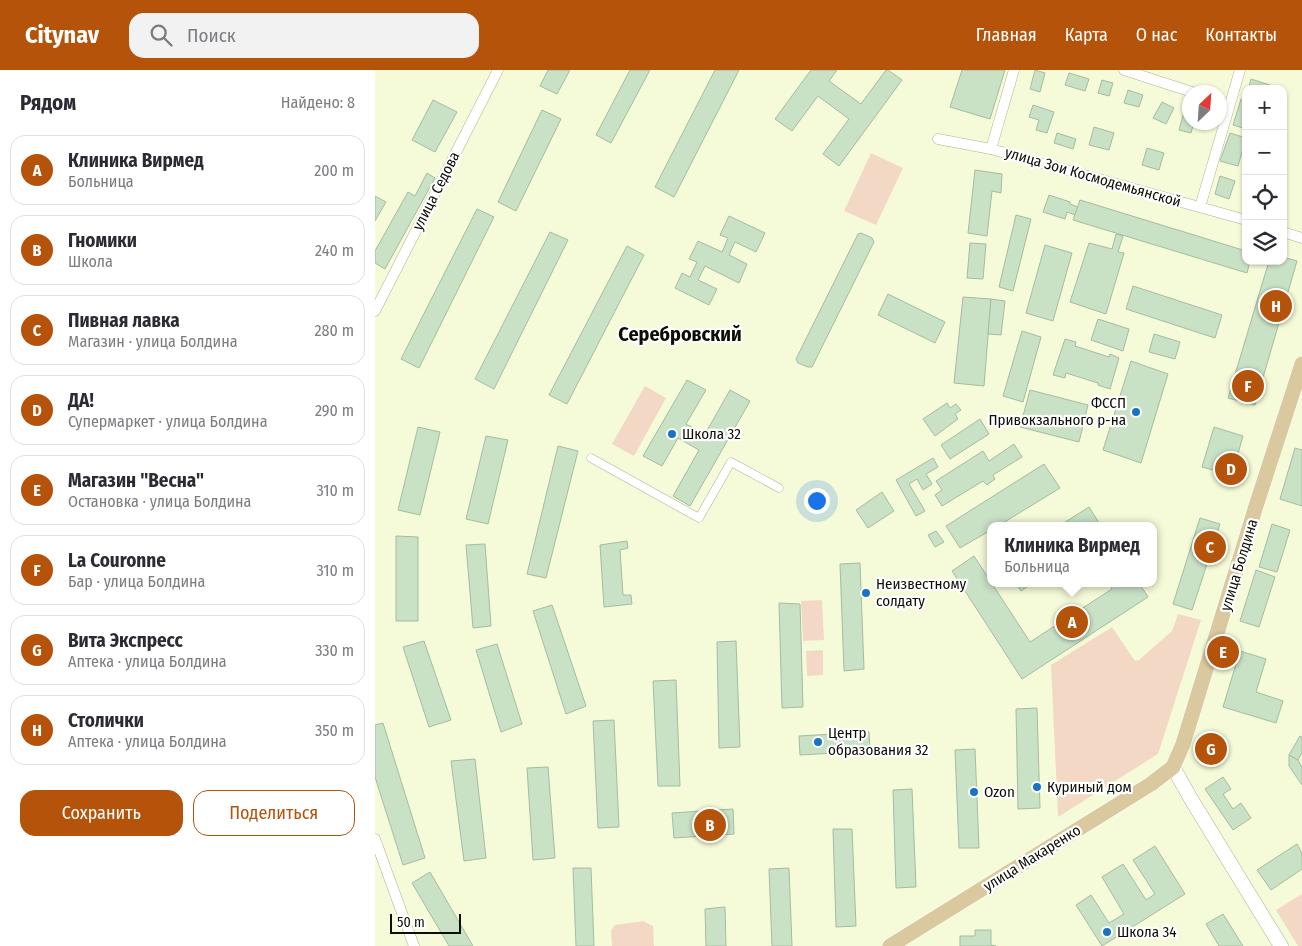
<!DOCTYPE html>
<html lang="ru">
<head>
<meta charset="utf-8">
<style>
	body { margin:0; font-family:"Fira Sans Condensed",sans-serif; background:#f2f2f3; color:#2b2b33 }
	.controls { position:absolute; right:15px; top:15px; display:grid; overflow:hidden; border-radius:10px; box-shadow:0 1px 4px #0004 }
	.controls button { width:45px; height:45px; display:grid; place-items:center; padding:0; border:0; border-bottom:1px solid #e1e1e2; background:#fff; color:#2b2b33; font:25px sans-serif }
	.compass { position:absolute; left:807px; top:15px; width:45px; height:45px; border-radius:50%; background:#fff; box-shadow:0 1px 4px #0004; rotate:25deg }
	.scale { position:absolute; left:15px; bottom:12px; width:71px; box-sizing:border-box; padding-left:5px; border:2px solid #0c0d03; border-top:0; font-size:14px; line-height:18px; white-space:nowrap; color:#0c0d03; -webkit-text-stroke:4px #fff; paint-order:stroke }
	.you { position:absolute; left:441px; top:430px; width:18px; height:18px; margin:-12px; border:4px solid #fff; border-radius:50%; background:#1a73e8; box-shadow:0 0 0 8px #1a73e833 }
	.badge { display:grid; place-items:center; width:32px; height:32px; border-radius:50%; background:#b45309; color:#fff; font-size:16px; font-weight:700 }
	.pin { position:absolute; translate:-50% -50%; border:2px solid #fff; box-shadow:0 1px 5px #0006 }
	.popup { position:absolute; left:612px; top:452px; width:170px; height:65px; box-sizing:border-box; display:grid; place-content:center; border-radius:10px; background:#fff; filter:drop-shadow(0 1px 4px #0005); font-size:16px; white-space:nowrap; color:#7c7c81 }
	.popup b { font-size:19px; color:#2b2b33 }
	.popup::after { content:''; position:absolute; left:50%; top:100%; margin-left:-10px; border:10px solid transparent; border-top-color:#fff }
	.list { margin:0; padding:0; list-style:none }
	h2 { display:flex; justify-content:space-between; align-items:center; height:65px; margin:0; padding:0 20px; font-size:21px }
	h2 small { font-size:16px; font-weight:400; color:#7c7c81 }
	.list li { display:grid; grid-template-columns:32px 1fr auto; gap:15px; align-items:center; box-sizing:border-box; height:70px; margin:0 10px 10px; padding:0 10px; border:1px solid #e1e1e2; border-radius:15px }
	.list b { display:block; font-size:19px; white-space:nowrap }
	.list p { margin:0; font-size:16px; white-space:nowrap; color:#7c7c81 }
	.list em { font-size:16px; font-style:normal; color:#7c7c81 }
	.actions { display:flex; gap:10px; padding:15px 20px }
	.actions a { flex:1; padding:11px 0; border:1px solid #b45309; border-radius:15px; text-align:center; font-size:18px; color:#b45309 }
	.actions .main { background:#b45309; color:#fff }
	.icon { flex:none; width:28px; height:28px; fill:none; stroke:currentColor; stroke-width:2; stroke-linecap:round; stroke-linejoin:round }
	.map { position:relative; flex:none; width:927px; height:876px; overflow:hidden }
	header { display:flex; align-items:center; gap:30px; box-sizing:border-box; height:70px; padding:0 25px; background:#b45309; color:#fff }
	header strong { font-size:24px }
	nav { display:flex; gap:28px; margin-inline-start:auto; font-size:18px }
	.search { width:350px; height:45px; background:#f2f2f3; display:flex; align-items:center; gap:12px; box-sizing:border-box; padding:0 18px; border-radius:15px; color:#7c7c81; font-size:19px }
	main { display:flex }
	aside { flex:1; background:#fff }
	.map>svg:first-child { display:block }
</style>
</head>
<body>
<header>
<strong>Citynav</strong>
<div class="search"><svg class="icon" aria-label="search" viewBox="0 0 24 24"><circle cx="10" cy="10" r="6"/><path d="M15 15l6 6"/></svg>Поиск</div>
<nav><a>Главная</a><a>Карта</a><a>О нас</a><a>Контакты</a></nav>
</header>
<main>
<aside>
<h2>Рядом<small>Найдено: 8</small></h2>
<ul class="list">
<li><span class="badge">A</span><div><b>Клиника Вирмед</b><p>Больница</p></div><em>200 m</em></li>
<li><span class="badge">B</span><div><b>Гномики</b><p>Школа</p></div><em>240 m</em></li>
<li><span class="badge">C</span><div><b>Пивная лавка</b><p>Магазин · улица Болдина</p></div><em>280 m</em></li>
<li><span class="badge">D</span><div><b>ДА!</b><p>Супермаркет · улица Болдина</p></div><em>290 m</em></li>
<li><span class="badge">E</span><div><b>Магазин &quot;Весна&quot;</b><p>Остановка · улица Болдина</p></div><em>310 m</em></li>
<li><span class="badge">F</span><div><b>La Couronne</b><p>Бар · улица Болдина</p></div><em>310 m</em></li>
<li><span class="badge">G</span><div><b>Вита Экспресс</b><p>Аптека · улица Болдина</p></div><em>330 m</em></li>
<li><span class="badge">H</span><div><b>Столички</b><p>Аптека · улица Болдина</p></div><em>350 m</em></li>
</ul>
<div class="actions"><a class="main">Сохранить</a><a>Поделиться</a></div>
</aside>
<div class="map">
<svg width="927" height="876" viewBox="0 0 927 876">
	<rect width="100%" height="100%" fill="#f5fbd8"/>
	<g fill="#f3d9c5">
		<path d="M496 83 528 98 501 155 469 141Z"/>
		<path d="M270 316 291 328 259 386 237 374Z"/>
		<path d="M447 530 449 570 428 571 426 531Z"/>
		<path d="M803 544 826 550 783 684 683 747 676 595 737 557 760 591 764 590 797 561Z"/>
		<path d="M448 580V605L432 606 431 581Z"/>
		<path d="M927 824V876H923L901 840Z"/>
		<path d="M268 851 278 856 279 876H237L236 860 240 855Z"/>
	</g>
	<g fill="#c9e2c6" stroke="#a4bca1">
		<path d="M173 0H195L182 24 165 16Z"/>
		<path d="M255 0H275L236 73 221 65Z"/>
		<path d="M340 0H364L299 127 280 117Z"/>
		<path d="M436 0H462L454 11 486 34 511 0H513L527 10 464 96 448 84 474 49 443 26 417 61 400 49Z"/>
		<path d="M587 0H630L615 49 575 37Z"/>
		<path d="M660 0 670 3 665 22 655 19Z"/>
		<path d="M694 3 714 9 710 21 690 15Z"/>
		<path d="M876 9 901 17V19H879L874 17Z"/>
		<path d="M727 10 738 13 734 26 723 23Z"/>
		<path d="M753 20 768 25 764 37 749 33Z"/>
		<path d="M866 29 871 31V59L858 55Z"/>
		<path d="M58 30 82 42 60 82 37 70Z"/>
		<path d="M787 32 799 38 791 54 778 48Z"/>
		<path d="M658 35 679 42 672 63 661 60 664 50 654 47Z"/>
		<path d="M167 40 186 49 141 141 123 132Z"/>
		<path d="M809 42 814 43V52H819L816 63 804 60Z"/>
		<path d="M719 57 739 63 734 80 714 75Z"/>
		<path d="M682 63 701 69 698 79 679 73Z"/>
		<path d="M855 63 871 68 863 96 845 91Z"/>
		<path d="M772 78 789 83 784 100 767 95Z"/>
		<path d="M600 100 627 104 626 123 617 121 612 166 593 163Z"/>
		<path d="M52 103 60 108 10 199 0 193V181L33 122 40 126Z"/>
		<path d="M845 106 860 111 854 129 840 124Z"/>
		<path d="M674 125 695 132V134L703 137 700 145 692 142 690 149 668 142Z"/>
		<path d="M0 126 11 132 0 151Z"/>
		<path d="M705 130 871 181V191H875L872 203 698 150Z"/>
		<path d="M102 139 119 147 44 298 26 289Z"/>
		<path d="M641 145 656 149 638 221 624 217Z"/>
		<path d="M354 146 390 163 381 182 360 172 354 185 372 194 364 213 330 196 323 210 342 219 334 235 300 218 307 203 315 207 322 192 314 189 323 171 347 182 353 168 345 165Z"/>
		<path d="M175 162 193 170 119 319 100 309Z"/>
		<path d="M486 163 497 168 499 172 437 297H433L423 293 421 289 483 164Z"/>
		<path d="M741 164 748 166 743 182 749 183 731 244 695 232 714 173 737 179Z"/>
		<path d="M595 173 611 174 608 209 592 208Z"/>
		<path d="M670 175 697 183 678 251 651 243Z"/>
		<path d="M252 176 269 185 192 334 174 325Z"/>
		<path d="M908 187 922 191 880 335 853 328 894 191H908Z"/>
		<path d="M758 216 847 245 840 268 751 239Z"/>
		<path d="M513 224 570 252 560 273 503 245Z"/>
		<path d="M588 227 616 229 609 316 579 313Z"/>
		<path d="M616 229 630 231 626 265 613 264Z"/>
		<path d="M723 249 754 259 748 281 716 270Z"/>
		<path d="M647 261 666 267 648 332 628 326Z"/>
		<path d="M779 264 805 272 800 289 774 282Z"/>
		<path d="M690 269 701 272 700 276 734 287 735 284 744 288 735 319 723 315V313L691 303 690 308 678 305Z"/>
		<path d="M756 291 793 304 766 393 728 380Z"/>
		<path d="M312 310 331 320 311 354 330 364 355 320 375 331 315 436 298 426 324 380 303 368 287 396 268 386Z"/>
		<path d="M655 320 713 335 704 372 645 357Z"/>
		<path d="M572 333 575 338 581 334 586 340 580 344 583 349 560 366 548 349Z"/>
		<path d="M605 349 614 364 575 389 566 375Z"/>
		<path d="M43 357 65 362 45 445 23 440Z"/>
		<path d="M839 357 868 366 857 405 827 397Z"/>
		<path d="M111 366 133 370 113 454 91 449Z"/>
		<path d="M639 374 647 387 618 405 620 409 612 415 608 411 567 436 560 425 567 420 561 411 608 381 614 391Z"/>
		<path d="M183 376 203 381 171 508 152 504Z"/>
		<path d="M920 378 927 380V436L905 429Z"/>
		<path d="M558 388 563 397 551 404 557 414 548 420 542 409 534 414 550 441 541 446 521 410Z"/>
		<path d="M669 394 685 418 623 456H616V460L585 478 571 456Z"/>
		<path d="M507 422 519 441 493 458 481 440Z"/>
		<path d="M714 437 726 456H684Z"/>
		<path d="M825 448 845 454 817 540 798 534Z"/>
		<path d="M897 454 915 460 902 502 884 497Z"/>
		<path d="M561 461 569 472 560 477 553 465Z"/>
		<path d="M21 466 43 467V551H21Z"/>
		<path d="M252 471 253 478 245 480 248 525H256L257 534 229 537 225 475Z"/>
		<path d="M110 474 116 556 98 558 91 475Z"/>
		<path d="M599 486 655 572 737 519 734 513H764L773 527 647 609 577 501Z"/>
		<path d="M485 493 489 599 469 601 465 494Z"/>
		<path d="M881 500 900 507 884 557 865 551Z"/>
		<path d="M641 513H658L646 521Z"/>
		<path d="M404 533 425 534 428 637 407 638Z"/>
		<path d="M177 535 211 636 191 644 158 541Z"/>
		<path d="M49 571 76 650 54 657 28 577Z"/>
		<path d="M361 571 365 677 344 678 342 572Z"/>
		<path d="M122 574 147 654 126 662 101 580Z"/>
		<path d="M865 581 891 589 881 622 908 631 901 653 848 637Z"/>
		<path d="M301 610 305 716H283L278 611Z"/>
		<path d="M662 638 665 738 643 739 641 639Z"/>
		<path d="M239 650 244 757 223 758 218 651Z"/>
		<path d="M8 653 50 788 28 795 0 707V655Z"/>
		<path d="M494 662 495 681 425 685 424 666Z"/>
		<path d="M925 666 927 667V683L923 690 914 685Z"/>
		<path d="M834 672 843 674 841 683 842 685 829 692 827 687 831 675Z"/>
		<path d="M600 679 604 778H584L580 680Z"/>
		<path d="M914 685 923 690 927 697V715L914 696Z"/>
		<path d="M100 689 111 788 89 791 76 691Z"/>
		<path d="M173 697 180 788 158 790 152 698Z"/>
		<path d="M848 707 856 719 848 724 858 739 866 733 876 748 858 760 830 719Z"/>
		<path d="M537 719 541 817 521 818 518 720Z"/>
		<path d="M358 739 359 764 299 768 297 743Z"/>
		<path d="M458 759H477L481 856 461 857Z"/>
		<path d="M922 774 927 783V799L896 820 882 800Z"/>
		<path d="M780 776 810 824 727 876 701 835 716 825 734 853 749 844 727 807 748 794 771 830 780 824 758 790Z"/>
		<path d="M198 798H216L219 876H201Z"/>
		<path d="M414 798 417 876H397L394 799Z"/>
		<path d="M55 802 98 876H74L37 813Z"/>
		<path d="M350 837 351 876H331L330 839Z"/>
		<path d="M848 844 868 876H844L831 854Z"/>
		<path d="M600 860H616V875L621 876H585V866H600Z"/>
	</g>
	<g fill="none" stroke-linecap="round" stroke-linejoin="round">
		<g stroke="#adb292" stroke-width="9">
			<path id="pedestrian" d="M216 388 324 448 356 392 404 418"/>
		</g>
		<g stroke="#adb292" stroke-width="11">
			<g id="minor">
				<path d="M749 0 817 22"/>
				<path d="M563 69 616 79 871 150"/>
				<path d="M616 79 639 0"/>
				<path d="M825 137 865 0"/>
				<path d="M908 162 927 168"/>
				<path d="M0 241 123 0"/>
				<path d="M0 769 39 876"/>
			</g>
		</g>
		<g stroke="#adb292" stroke-width="15">
			<path id="secondary" d="M798 697 816 729 906 876"/>
		</g>
		<g stroke="#fff" stroke-width="16">
			<path id="primary" d="M515 876 776 714 798 697 808 674 881 436 927 294"/>
		</g>
		<use href="#pedestrian" stroke="#fff" stroke-width="8"/>
		<use href="#minor" stroke="#fff" stroke-width="10"/>
		<use href="#secondary" stroke="#fff" stroke-width="14"/>
		<use href="#primary" stroke="#dac89e" stroke-width="15"/>
	</g>
	<g fill="#1a73c0" stroke="#fff" stroke-width="2">
		<circle cx="761" cy="342" r="5"/>
		<circle cx="297" cy="364" r="5"/>
		<circle cx="491" cy="523" r="5"/>
		<circle cx="443" cy="672" r="5"/>
		<circle cx="662" cy="717" r="5"/>
		<circle cx="599" cy="722" r="5"/>
		<circle cx="732" cy="862" r="5"/>
	</g>
	<g text-anchor="middle" dominant-baseline="central" stroke-width="4.5" stroke-linejoin="round" paint-order="stroke">
		<g font-size="15" fill="#0c0d03" stroke="#fff">
			<text transform="translate(718 107) rotate(16)">улица Зои Космодемьянской</text>
			<text transform="translate(61 121) rotate(-63)">улица Седова</text>
			<text transform="translate(864 495) rotate(-73)">улица Болдина</text>
			<text transform="translate(657 788) rotate(-32)">улица Макаренко</text>
		</g>
		<g font-size="15" fill="#0c0d03" stroke="#fff" text-anchor="start">
			<text x="751" y="333" text-anchor="end">ФССП<tspan x="751" dy="17">Привокзального р-на</tspan></text>
			<text x="307" y="364">Школа 32</text>
			<text x="501" y="514">Неизвестному<tspan x="501" dy="17">солдату</tspan></text>
			<text x="453" y="663">Центр<tspan x="453" dy="17">образования 32</tspan></text>
			<text x="672" y="717">Куриный дом</text>
			<text x="609" y="722">Ozon</text>
			<text x="742" y="862">Школа 34</text>
		</g>
		<g font-size="20" font-weight="bold" fill="#0c0d03" stroke="#fff">
			<text x="305" y="264">Серебровский</text>
		</g>
	</g>
</svg>
<div class="controls">
<button>+</button>
<button>−</button>
<button><svg class="icon" aria-label="locate" viewBox="0 0 24 24"><circle cx="12" cy="12" r="6"/><path d="M12 2v4M12 18v4M2 12h4M18 12h4"/></svg></button>
<button><svg class="icon" aria-label="layers" viewBox="0 0 24 24"><path d="M12 4l9 5-9 5-9-5zM3 14l9 5 9-5"/></svg></button>
</div>
<svg class="compass" viewBox="-18 -18 36 36"><path d="M0-13l5 13h-10z" fill="#e53935"/><path d="M0 13l5-13h-10z" fill="#7c7c81"/></svg>
<div class="scale">50 m</div>
<div class="you"></div>
<div class="pin badge" style="left:697px;top:552px">A</div>
<div class="popup"><b>Клиника Вирмед</b>Больница</div>
<div class="pin badge" style="left:335px;top:755px">B</div>
<div class="pin badge" style="left:835px;top:477px">C</div>
<div class="pin badge" style="left:856px;top:399px">D</div>
<div class="pin badge" style="left:848px;top:582px">E</div>
<div class="pin badge" style="left:873px;top:316px">F</div>
<div class="pin badge" style="left:836px;top:679px">G</div>
<div class="pin badge" style="left:901px;top:236px">H</div>
</div>
</main>
</body>
</html>
